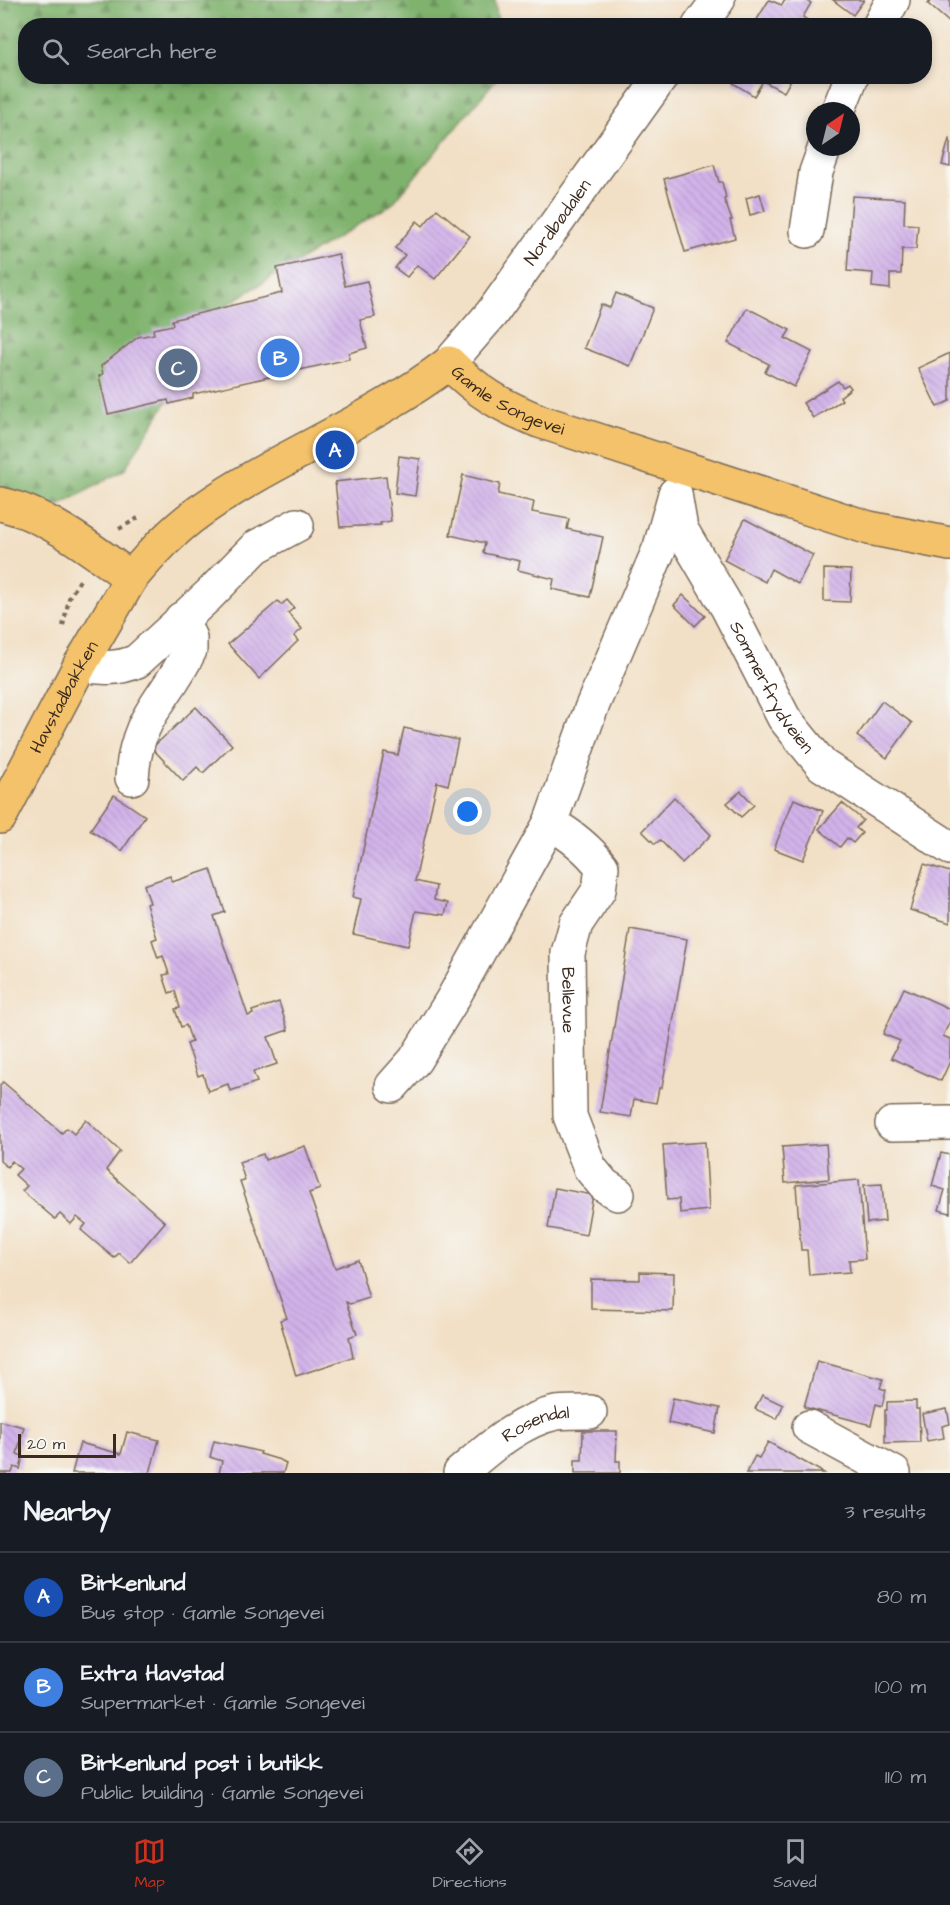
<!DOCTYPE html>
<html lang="en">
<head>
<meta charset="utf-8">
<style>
	body { margin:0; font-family:"Architects Daughter",sans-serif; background:#20242c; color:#f1f3f6 }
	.compass { position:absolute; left:806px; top:102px; width:54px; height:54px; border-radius:50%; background:#171b24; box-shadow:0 3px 9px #0003; rotate:35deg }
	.scale { position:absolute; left:18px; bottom:15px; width:98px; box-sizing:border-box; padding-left:6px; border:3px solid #3b2a1e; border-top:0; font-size:16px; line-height:21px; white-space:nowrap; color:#3b2a1e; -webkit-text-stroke:4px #f6f6f2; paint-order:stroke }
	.you { position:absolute; left:468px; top:812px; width:21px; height:21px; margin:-15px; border:4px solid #fff; border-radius:50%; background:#1a73e8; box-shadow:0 0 0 9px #1a73e833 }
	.badge { display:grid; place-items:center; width:39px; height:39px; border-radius:50%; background:#c8321e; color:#fff; font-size:20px; font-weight:700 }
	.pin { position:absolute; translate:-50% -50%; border:3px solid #fff; box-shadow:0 2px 6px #0006 }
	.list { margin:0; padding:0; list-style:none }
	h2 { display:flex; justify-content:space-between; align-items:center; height:78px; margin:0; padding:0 24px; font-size:26px }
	h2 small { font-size:20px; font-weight:400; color:#9ea1a6 }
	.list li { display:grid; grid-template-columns:39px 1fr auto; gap:18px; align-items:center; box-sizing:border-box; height:90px; padding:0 24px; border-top:2px solid #363941 }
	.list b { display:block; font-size:22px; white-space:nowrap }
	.list p { margin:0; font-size:20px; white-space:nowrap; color:#9ea1a6 }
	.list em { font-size:20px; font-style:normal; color:#9ea1a6 }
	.icon { flex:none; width:33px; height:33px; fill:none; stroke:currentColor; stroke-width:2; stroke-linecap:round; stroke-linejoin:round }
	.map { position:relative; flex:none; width:950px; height:1473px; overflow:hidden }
	.search { position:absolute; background:#171b24; box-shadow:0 3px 9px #0003; left:18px; right:18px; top:18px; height:66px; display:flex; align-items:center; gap:15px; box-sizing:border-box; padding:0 21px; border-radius:24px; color:#9ea1a6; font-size:22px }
	.sheet { height:348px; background:#171b24 }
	nav { display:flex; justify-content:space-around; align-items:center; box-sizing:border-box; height:84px; border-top:2px solid #363941; background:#171b24; font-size:16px; color:#9ea1a6 }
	nav a { display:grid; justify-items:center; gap:3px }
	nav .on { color:#c8321e }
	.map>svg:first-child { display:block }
</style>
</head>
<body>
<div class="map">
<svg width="950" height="1473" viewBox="0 0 950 1473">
	<defs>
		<pattern id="forest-firs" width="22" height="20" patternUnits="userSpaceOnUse" patternTransform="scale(1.5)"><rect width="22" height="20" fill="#7fb26d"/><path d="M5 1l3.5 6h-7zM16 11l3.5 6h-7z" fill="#699159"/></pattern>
		<pattern id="building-back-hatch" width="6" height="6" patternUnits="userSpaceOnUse" patternTransform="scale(1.5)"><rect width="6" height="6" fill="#d2b3ea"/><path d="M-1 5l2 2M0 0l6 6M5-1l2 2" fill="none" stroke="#b59ac8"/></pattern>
	</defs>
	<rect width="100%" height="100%" fill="#f6f6f2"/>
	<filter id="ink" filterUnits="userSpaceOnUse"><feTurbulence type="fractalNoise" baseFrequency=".0167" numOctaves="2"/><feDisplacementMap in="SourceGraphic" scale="12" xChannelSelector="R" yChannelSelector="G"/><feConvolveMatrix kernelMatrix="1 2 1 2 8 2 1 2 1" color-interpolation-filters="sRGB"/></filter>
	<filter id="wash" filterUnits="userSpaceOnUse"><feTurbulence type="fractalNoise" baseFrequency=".008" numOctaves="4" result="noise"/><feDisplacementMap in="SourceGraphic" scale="24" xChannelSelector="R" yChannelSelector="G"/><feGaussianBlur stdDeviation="1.35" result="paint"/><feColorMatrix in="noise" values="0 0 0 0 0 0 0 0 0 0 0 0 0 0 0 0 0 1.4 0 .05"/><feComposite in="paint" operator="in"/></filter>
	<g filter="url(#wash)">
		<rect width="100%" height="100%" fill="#f2e0c6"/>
		<path fill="url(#forest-firs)" stroke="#5d6e46" stroke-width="1.5" d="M0 0H495L498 25 26 26V76L498 77 392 204 228 304 124 470 57 507 0 517Z"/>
		<g id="blocks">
			<g fill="url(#building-back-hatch)">
				<path d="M769 0 782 5 785 0H806L811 3 803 17 816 26H753Z"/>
				<path d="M833 0H864L853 15Z"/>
				<path d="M931 0H950V23L928 4Z"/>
				<path d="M737 76H793L784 92 763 81 754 96 733 83Z"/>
				<path d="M949 139H950V167L942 165Z"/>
				<path d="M714 165 719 182H722L726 198 724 199 732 220H730L735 238 685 252 664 179Z"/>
				<path d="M760 194 765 211 750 215 746 198Z"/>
				<path d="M852 196 905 199 904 224 918 225 916 249H902L901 274H890V289L872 287 873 273 847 271Z"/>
				<path d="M437 209 470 236 435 279 417 265 407 277 395 268 405 255 395 248 417 221 423 226Z"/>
				<path d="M338 254 345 286 367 281 375 317 360 320 367 348 349 353V359L193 394V398L169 404 168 400 108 414 99 376 103 374 101 366 138 337 154 334 153 329 173 325 172 320 282 293 277 268Z"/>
				<path d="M616 293 653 308 630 366 584 348 601 304 610 308Z"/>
				<path d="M747 308 790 330 785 338 812 352 794 387 765 372 769 364 728 343Z"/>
				<path d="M950 353V401L937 407 918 368Z"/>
				<path d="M838 381 843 387 848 384 851 388 840 397 842 400 813 418 803 403Z"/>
				<path d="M399 456 420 459 415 496 395 493Z"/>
				<path d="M463 475 500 484 498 494 534 502 532 512 569 519 567 529 603 537 590 597 552 589 554 579 518 570 520 561 483 553 485 543 450 535Z"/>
				<path d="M386 476 391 521 380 523 381 525 340 527 335 482Z"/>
				<path d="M745 519 813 555 798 584 771 569 765 582 724 560Z"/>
				<path d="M824 569 851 570 850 602 824 601Z"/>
				<path d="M683 595 705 616 695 626 674 605Z"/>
				<path d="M287 600 294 608 288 613 302 629 294 636 298 641 259 679 228 644 278 601 281 605Z"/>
				<path d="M882 701 912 723 887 758 857 736Z"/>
				<path d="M196 707 232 745 203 773 197 767 183 781 152 748Z"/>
				<path d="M404 728 458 740 448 785 437 782 415 881 436 886 434 900 448 903 445 915 416 911 408 946 353 934 361 899 353 897 384 752 398 755Z"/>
				<path d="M741 791 754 805 741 817 727 803Z"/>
				<path d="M114 795 145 816 122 851 90 830Z"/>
				<path d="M674 797 711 835 682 863 660 840 655 844 642 831Z"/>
				<path d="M794 799 823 811 803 860 774 849Z"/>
				<path d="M842 803 863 820 856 828 862 833 853 843 847 838 840 847 819 829Z"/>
				<path d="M924 864 950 872V923L910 910Z"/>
				<path d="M211 869 225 912 214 916 248 1016 253 1014 252 1011 279 1002 288 1030 268 1037 277 1064 253 1072 257 1082 230 1091 228 1084 208 1091 203 1074 198 1076 187 1044 192 1042 186 1025 181 1027 175 1009 180 1008 175 991 169 993 163 975 169 974 163 956 158 958 152 940 157 938 146 904 150 903 144 885 170 876 172 882Z"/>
				<path d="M630 929 687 939 662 1088H659L656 1103 634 1099 631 1117 600 1112Z"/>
				<path d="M904 988 950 1009V1021L943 1036 950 1039V1061L941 1081 891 1058 900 1041 883 1034Z"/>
				<path d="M3 1082 62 1133 67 1128 74 1134 86 1120 120 1151 106 1170 165 1222 130 1263 119 1253 114 1258 81 1230 86 1224 77 1217 71 1224 60 1214 55 1219 22 1191 27 1186 15 1175 21 1169 12 1161 7 1167 0 1161V1085Z"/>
				<path d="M705 1142 709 1210 680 1213 679 1199 667 1200 663 1145Z"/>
				<path d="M826 1144 829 1179 785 1183 782 1147Z"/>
				<path d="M305 1146 320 1189 309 1193 335 1268 358 1260 369 1298 350 1304 346 1302 357 1334 349 1337 353 1357 296 1376 280 1320 287 1318 240 1181 245 1180 239 1162 263 1154 265 1160Z"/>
				<path d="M941 1153 950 1155V1213L939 1210 945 1190 932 1186Z"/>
				<path d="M859 1180 865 1259 849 1260 850 1272 809 1275 807 1250H801L796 1185Z"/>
				<path d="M882 1184 885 1221 867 1223 864 1185Z"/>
				<path d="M555 1188 593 1195 586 1235 548 1228Z"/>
				<path d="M640 1272 674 1273 673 1311 591 1309V1279L640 1280Z"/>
				<path d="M817 1361 883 1379 880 1388 886 1390 882 1406 876 1404 871 1425 804 1407Z"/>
				<path d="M762 1395 783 1405 777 1419 755 1409Z"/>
				<path d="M673 1398 720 1408 715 1433 668 1423Z"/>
				<path d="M916 1401V1409H919L920 1442 885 1443V1410H887V1402Z"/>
				<path d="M947 1409 950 1424 942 1426 944 1438 927 1441 922 1414Z"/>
				<path d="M0 1421 24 1427 17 1454 23 1456 20 1469 14 1467 12 1473H0Z"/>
				<path d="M583 1431H617L616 1461H620V1473H575V1460H582Z"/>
				<path d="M127 1432 159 1440 150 1473H72L80 1443 121 1454Z"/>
				<path d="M214 1441 261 1452 260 1454 280 1460 286 1463 283 1473H219L222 1461 210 1457Z"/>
				<path d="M768 1442 824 1473H746L755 1456 759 1458Z"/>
			</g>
		</g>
	</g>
	<g filter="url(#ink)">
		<use href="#blocks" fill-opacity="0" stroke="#7b6a59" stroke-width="1.5"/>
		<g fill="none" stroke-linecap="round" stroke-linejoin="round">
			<g stroke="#7b6a59" stroke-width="36">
				<g id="minor">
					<path d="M699 26 718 0"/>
					<path d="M879 26 893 0"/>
					<path d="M838 111 852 76"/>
					<path d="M807 231 816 172 825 147"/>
					<path id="s1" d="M449 363 492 313 662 76"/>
					<path id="s2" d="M675 494 681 529 727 607 784 718 822 765 950 848"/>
					<path d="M80 665C101 668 117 670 137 661L209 595 256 547 297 525"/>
					<path d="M132 778C136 715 165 702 190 650V638L181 619"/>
					<path id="s3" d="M550 823C571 835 588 848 602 867L599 890 576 924 568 953 570 1116 590 1168 604 1185 618 1194"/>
					<path d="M392 1086 415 1060 452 1000 550 823 591 709 660 547 675 494"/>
					<path d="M892 1124 950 1123"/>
					<path d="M809 1427 894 1473"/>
					<path id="s4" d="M460 1473C487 1450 520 1420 556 1413 567 1412 579 1412 590 1412"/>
				</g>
			</g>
			<g stroke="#7b6a59" stroke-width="36">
				<g id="major">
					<path id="s5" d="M0 504C45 513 94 551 131 578 152 553 173 530 200 511 279 455 371 423 449 363 479 393 500 405 539 421L869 528 950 544"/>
					<path id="s6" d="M0 817 80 665 131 578"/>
				</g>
			</g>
			<g stroke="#7b6a59" stroke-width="4" stroke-dasharray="4.5 4.5" stroke-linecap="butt">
				<path d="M119 529 138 518"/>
				<path d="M63 626 69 598 80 580"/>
			</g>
			<use href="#minor" stroke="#fff" stroke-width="33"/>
			<use href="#major" stroke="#f3c26a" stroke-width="33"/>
		</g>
	</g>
	<g text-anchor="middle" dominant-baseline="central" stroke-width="6" stroke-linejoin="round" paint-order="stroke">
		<g font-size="18" fill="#3b2a1e" stroke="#f6f6f2">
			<text stroke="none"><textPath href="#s1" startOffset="178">Nordbødalen</textPath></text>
			<text stroke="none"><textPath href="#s5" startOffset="609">Gamle Songevei</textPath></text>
			<text stroke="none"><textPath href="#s2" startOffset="218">Sommerfrydveien</textPath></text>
			<text stroke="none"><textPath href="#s6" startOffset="136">Havstadbakken</textPath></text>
			<text stroke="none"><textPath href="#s3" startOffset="210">Bellevue</textPath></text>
			<text stroke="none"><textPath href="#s4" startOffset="92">Rosendal</textPath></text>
		</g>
	</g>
</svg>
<svg class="compass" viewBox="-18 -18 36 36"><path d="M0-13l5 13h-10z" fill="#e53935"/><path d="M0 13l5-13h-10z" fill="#9ea1a6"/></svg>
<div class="scale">20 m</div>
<div class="you"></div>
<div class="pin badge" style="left:335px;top:450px;background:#1a4fb4">A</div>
<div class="pin badge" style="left:280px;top:358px;background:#3f7fe0">B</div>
<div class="pin badge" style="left:178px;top:368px;background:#5c6f8a">C</div>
<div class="search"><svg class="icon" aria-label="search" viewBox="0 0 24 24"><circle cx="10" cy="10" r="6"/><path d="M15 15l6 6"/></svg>Search here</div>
</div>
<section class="sheet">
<h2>Nearby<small>3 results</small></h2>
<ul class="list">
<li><span class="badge" style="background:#1a4fb4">A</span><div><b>Birkenlund</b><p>Bus stop · Gamle Songevei</p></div><em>80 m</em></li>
<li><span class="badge" style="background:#3f7fe0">B</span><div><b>Extra Havstad</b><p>Supermarket · Gamle Songevei</p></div><em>100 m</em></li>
<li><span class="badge" style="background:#5c6f8a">C</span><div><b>Birkenlund post i butikk</b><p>Public building · Gamle Songevei</p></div><em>110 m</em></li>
</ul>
</section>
<nav>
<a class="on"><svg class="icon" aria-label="map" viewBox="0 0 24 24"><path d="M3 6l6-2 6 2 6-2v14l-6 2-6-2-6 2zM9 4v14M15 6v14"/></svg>Map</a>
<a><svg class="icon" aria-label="directions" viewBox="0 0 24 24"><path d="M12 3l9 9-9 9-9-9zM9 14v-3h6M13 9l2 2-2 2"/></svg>Directions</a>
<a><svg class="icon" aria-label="saved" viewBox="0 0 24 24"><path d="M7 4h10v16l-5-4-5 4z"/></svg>Saved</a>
</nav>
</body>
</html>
